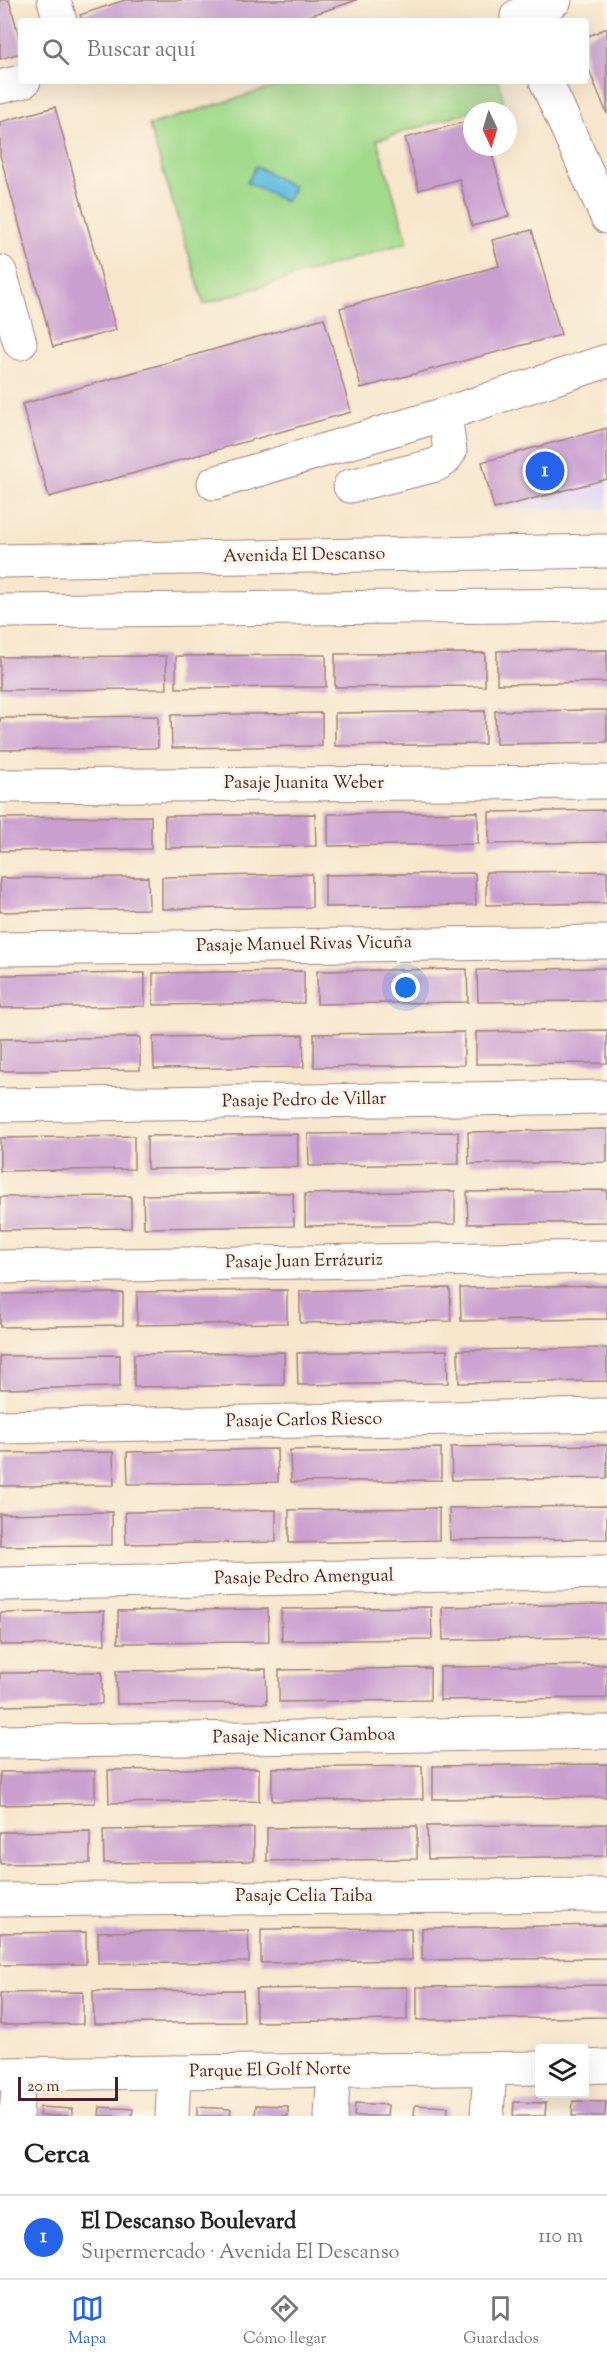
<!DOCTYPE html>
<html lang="es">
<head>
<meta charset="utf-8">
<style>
	body { margin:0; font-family:"Sorts Mill Goudy",serif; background:#f2f2f2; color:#222 }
	.controls { position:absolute; right:18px; bottom:18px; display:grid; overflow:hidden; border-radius:6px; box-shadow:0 6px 24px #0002 }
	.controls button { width:54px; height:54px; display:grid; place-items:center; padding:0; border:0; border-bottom:2px solid #e0e0e0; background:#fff; color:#222; font:30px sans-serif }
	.compass { position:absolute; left:463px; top:102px; width:54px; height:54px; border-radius:50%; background:#fff; box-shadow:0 6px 24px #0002; rotate:176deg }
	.scale { position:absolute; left:18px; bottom:15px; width:100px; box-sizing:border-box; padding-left:6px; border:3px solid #4a1f2b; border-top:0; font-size:16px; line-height:21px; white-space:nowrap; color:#4a1f2b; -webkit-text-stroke:4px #fcf5e5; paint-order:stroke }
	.you { position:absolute; left:406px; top:988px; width:21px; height:21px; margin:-15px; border:4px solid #fff; border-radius:50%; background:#1a73e8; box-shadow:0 0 0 9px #1a73e833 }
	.badge { display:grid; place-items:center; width:39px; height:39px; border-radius:50%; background:#2563eb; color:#fff; font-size:20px; font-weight:700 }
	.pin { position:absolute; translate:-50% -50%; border:3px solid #fff; box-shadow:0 2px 6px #0006 }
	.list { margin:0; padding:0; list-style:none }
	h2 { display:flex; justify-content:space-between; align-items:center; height:78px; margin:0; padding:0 24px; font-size:26px }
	h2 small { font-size:20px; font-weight:400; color:#767676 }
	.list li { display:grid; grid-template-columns:39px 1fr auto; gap:18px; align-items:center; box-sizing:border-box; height:84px; padding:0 24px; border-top:2px solid #e0e0e0 }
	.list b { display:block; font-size:22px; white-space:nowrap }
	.list p { margin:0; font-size:20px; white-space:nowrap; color:#767676 }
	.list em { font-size:20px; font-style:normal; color:#767676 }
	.icon { flex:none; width:33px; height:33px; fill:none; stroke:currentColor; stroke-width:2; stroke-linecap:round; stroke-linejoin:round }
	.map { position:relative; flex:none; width:607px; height:2116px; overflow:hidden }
	.search { position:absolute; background:#fff; box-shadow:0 6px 24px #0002; left:18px; right:18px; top:18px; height:66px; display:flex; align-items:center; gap:15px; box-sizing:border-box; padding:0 21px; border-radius:6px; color:#767676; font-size:22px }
	.sheet { height:162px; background:#fff }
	nav { display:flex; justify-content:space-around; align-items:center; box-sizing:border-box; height:84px; border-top:2px solid #e0e0e0; background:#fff; font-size:16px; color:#767676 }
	nav a { display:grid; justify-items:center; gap:3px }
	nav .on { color:#2563eb }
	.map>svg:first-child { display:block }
</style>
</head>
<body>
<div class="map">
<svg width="607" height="2116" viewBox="0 0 607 2116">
	<rect width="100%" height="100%" fill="#fcf5e5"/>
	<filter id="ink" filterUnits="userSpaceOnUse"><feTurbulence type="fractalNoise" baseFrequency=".0167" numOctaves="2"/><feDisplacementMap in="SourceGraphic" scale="12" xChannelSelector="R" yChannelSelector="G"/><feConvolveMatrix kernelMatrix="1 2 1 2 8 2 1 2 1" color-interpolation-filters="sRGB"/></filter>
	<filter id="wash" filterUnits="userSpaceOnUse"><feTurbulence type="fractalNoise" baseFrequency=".008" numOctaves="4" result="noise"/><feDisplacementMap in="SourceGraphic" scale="24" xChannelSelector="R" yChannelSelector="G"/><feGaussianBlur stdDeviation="1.35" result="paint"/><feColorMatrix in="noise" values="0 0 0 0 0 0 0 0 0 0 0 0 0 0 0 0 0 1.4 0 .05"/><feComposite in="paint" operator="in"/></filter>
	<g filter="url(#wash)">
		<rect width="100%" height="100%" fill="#f7e6cc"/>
		<path fill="#dfd5f5" d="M607 428V509H494L482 462Z"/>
		<path fill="#a2da8c" stroke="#767c5c" stroke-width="1.5" d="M294 81H498L504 101 377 140 408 242 204 304 149 125Z"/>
		<path fill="#63bde1" stroke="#566e86" stroke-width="1.5" d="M256 166 294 187 286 202 247 182Z"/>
		<g id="blocks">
			<g fill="#c99fd0">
				<path d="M0 0H9L21 43V53L0 59Z"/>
				<path d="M125 0H357L294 21H82L80 15Z"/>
				<path d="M607 28V114L586 63V37Z"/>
				<path d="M55 107 116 330 53 347 0 155V122Z"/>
				<path d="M472 120V147H490L509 216 472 226 459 179 419 190 405 138Z"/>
				<path d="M532 230 561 335 361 388 340 308 499 266 492 240Z"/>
				<path d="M324 318 351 412 49 497 22 404Z"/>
				<path d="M607 428V479L494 509 482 462Z"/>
				<path d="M607 650V682L497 684V651Z"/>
				<path d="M485 653V686L335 687V654Z"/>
				<path d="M276 655H326V687L176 688V656Z"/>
				<path d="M166 656 167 689 0 690V657Z"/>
				<path d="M596 710H607V742L496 744 495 711Z"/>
				<path d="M485 711V744L335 746V713Z"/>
				<path d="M322 713V746L172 748 171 715Z"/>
				<path d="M158 716V748L0 750V718Z"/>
				<path d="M607 810V842L489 844V812Z"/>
				<path d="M478 812V844L328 846V814Z"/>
				<path d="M315 814 316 846 165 848V816Z"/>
				<path d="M151 816V849L0 851V818Z"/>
				<path d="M607 871V903L486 905V872Z"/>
				<path d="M475 873 476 905 325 907V875Z"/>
				<path d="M312 874V907L162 909V877Z"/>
				<path d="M148 877 149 909 0 912V878Z"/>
				<path d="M602 968H607V1001L478 1002 477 970Z"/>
				<path d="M467 969 468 1002 317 1004V971Z"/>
				<path d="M304 971V1003L153 1005V973Z"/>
				<path d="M145 973V1006L0 1008V975Z"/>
				<path d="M607 1030V1063L476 1064V1032Z"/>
				<path d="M464 1032V1065L314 1067V1034Z"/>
				<path d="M303 1035 304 1067 154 1069 153 1037Z"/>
				<path d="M140 1037V1070L0 1071V1039Z"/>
				<path d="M607 1129V1162L469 1164 468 1132Z"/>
				<path d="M458 1132 459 1164 309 1166 308 1134Z"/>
				<path d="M298 1134V1167L147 1169V1136Z"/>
				<path d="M134 1136V1169L0 1171V1138Z"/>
				<path d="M607 1190V1222L468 1224 467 1192Z"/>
				<path d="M455 1191V1224L305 1226V1194Z"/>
				<path d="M268 1193H293L294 1226 144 1228 143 1195Z"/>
				<path d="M131 1196V1228L0 1230V1197Z"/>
				<path d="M607 1286V1319L461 1321 460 1288Z"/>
				<path d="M450 1288 451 1321 300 1323V1291Z"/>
				<path d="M287 1290V1323L137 1325V1292Z"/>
				<path d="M123 1293V1325L0 1327V1294Z"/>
				<path d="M607 1348V1381L459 1383 458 1350Z"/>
				<path d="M447 1350 448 1383 298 1385 297 1353Z"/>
				<path d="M284 1352V1385L134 1387V1354Z"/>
				<path d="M120 1355V1387L0 1389V1356Z"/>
				<path d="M607 1445V1478L452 1480 451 1447Z"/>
				<path d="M441 1448V1480L291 1482 290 1450Z"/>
				<path d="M277 1449 278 1482 128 1484 127 1452Z"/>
				<path d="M113 1452 114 1485 0 1486V1453Z"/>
				<path d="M607 1506V1539L450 1540 449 1508Z"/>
				<path d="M439 1508V1540L289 1543V1510Z"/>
				<path d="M276 1510V1542L126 1544 125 1512Z"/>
				<path d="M112 1512V1545L0 1546V1514Z"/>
				<path d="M607 1604V1637L443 1640 442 1607Z"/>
				<path d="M431 1607 432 1639 282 1641 281 1609Z"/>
				<path d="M268 1609 269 1642 118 1643V1611Z"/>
				<path d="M104 1611 105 1644 0 1645V1613Z"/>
				<path d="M607 1665V1698L440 1700V1667Z"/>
				<path d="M430 1668V1700L279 1702V1670Z"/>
				<path d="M266 1669 267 1703 117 1704 116 1671Z"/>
				<path d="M102 1672V1704L0 1706V1673Z"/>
				<path d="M607 1764V1797L433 1799V1766Z"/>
				<path d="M422 1766 423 1799 272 1801V1768Z"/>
				<path d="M259 1768V1801L109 1803 108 1770Z"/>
				<path d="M95 1771V1803L0 1805V1772Z"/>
				<path d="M607 1824V1856L428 1859 427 1826Z"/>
				<path d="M417 1826V1859L267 1861V1828Z"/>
				<path d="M254 1828V1861L104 1863 103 1830Z"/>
				<path d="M90 1831V1863L0 1864V1832Z"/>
				<path d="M607 1925V1958L422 1960V1928Z"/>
				<path d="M411 1928 412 1960 261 1963V1929Z"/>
				<path d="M248 1930 249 1962 98 1964V1932Z"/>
				<path d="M86 1932V1964L0 1965V1933Z"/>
				<path d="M607 1985V2017L417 2020V1987Z"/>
				<path d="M407 1987V2020L256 2022V1989Z"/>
				<path d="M243 1990 244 2022 94 2024 93 1991Z"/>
				<path d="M83 1992V2024L0 2025V1993Z"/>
				<path d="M573 2101 606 2102 605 2116H572Z"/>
				<path d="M514 2102 546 2103 545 2116H513Z"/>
				<path d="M355 2103 388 2105 387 2116H354Z"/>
				<path d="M256 2105 288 2106V2116H255Z"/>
				<path d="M415 2105 448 2107 447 2116H414Z"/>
				<path d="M40 2107 72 2109V2116H39Z"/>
				<path d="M100 2107 133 2109 132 2116H99Z"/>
				<path d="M197 2107 231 2109 230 2116H197Z"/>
			</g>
		</g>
	</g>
	<g filter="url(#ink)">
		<use href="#blocks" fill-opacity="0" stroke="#a0827c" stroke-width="1.5"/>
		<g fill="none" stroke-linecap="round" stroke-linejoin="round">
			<g stroke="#a0827c" stroke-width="35">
				<g id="minor">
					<path d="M54 0 60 21"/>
					<path d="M520 21 517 16 555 0"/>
					<path d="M546 81 607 217"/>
					<path d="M0 87 24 81"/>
					<path d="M0 272 20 343"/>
					<path d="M214 483 445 414 607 361"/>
					<path d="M350 486 436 465 444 460 450 451 445 414"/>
					<path d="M0 561 607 551"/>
					<path d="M0 611 607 605"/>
					<path d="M0 786 607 782"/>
					<path d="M0 949 607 942"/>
					<path d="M0 1105 607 1097"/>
					<path d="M0 1267 607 1257"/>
					<path d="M0 1427 607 1415"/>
					<path d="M0 1584 607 1572"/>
					<path d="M0 1742 607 1732"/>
					<path d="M0 1900 607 1895"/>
					<path d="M584 2067 607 2066"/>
					<path d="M0 2074 540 2068"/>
					<path d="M16 2116 19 2074"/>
					<path d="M172 2116 174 2072"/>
					<path d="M331 2116 334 2070"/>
					<path d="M487 2116 490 2069"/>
				</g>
			</g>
			<use href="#minor" stroke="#fff" stroke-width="33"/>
		</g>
	</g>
	<g text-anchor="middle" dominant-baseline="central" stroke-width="5" stroke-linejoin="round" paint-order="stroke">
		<g font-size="18" fill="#4a1f2b" stroke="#fcf5e5">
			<text transform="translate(304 556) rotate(-1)">Avenida El Descanso</text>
			<text x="304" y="784">Pasaje Juanita Weber</text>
			<text transform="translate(304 945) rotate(-1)">Pasaje Manuel Rivas Vicuña</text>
			<text transform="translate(304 1101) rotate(-1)">Pasaje Pedro de Villar</text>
			<text transform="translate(304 1262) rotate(-1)">Pasaje Juan Errázuriz</text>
			<text transform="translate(304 1421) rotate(-1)">Pasaje Carlos Riesco</text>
			<text transform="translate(304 1578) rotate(-1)">Pasaje Pedro Amengual</text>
			<text transform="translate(304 1737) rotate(-1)">Pasaje Nicanor Gamboa</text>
			<text x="304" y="1897">Pasaje Celia Taiba</text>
			<text transform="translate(270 2071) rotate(-1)">Parque El Golf Norte</text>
		</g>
	</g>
</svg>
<div class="controls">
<button><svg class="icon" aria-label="layers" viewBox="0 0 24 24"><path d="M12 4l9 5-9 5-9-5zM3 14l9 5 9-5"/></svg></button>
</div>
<svg class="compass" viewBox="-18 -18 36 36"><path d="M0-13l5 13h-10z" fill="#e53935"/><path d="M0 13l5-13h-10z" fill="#767676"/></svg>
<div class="scale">20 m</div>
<div class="you"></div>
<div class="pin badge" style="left:545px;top:471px">1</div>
<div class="search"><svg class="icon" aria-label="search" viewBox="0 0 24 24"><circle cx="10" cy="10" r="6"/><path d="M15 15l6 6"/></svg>Buscar aquí</div>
</div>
<section class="sheet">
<h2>Cerca<small></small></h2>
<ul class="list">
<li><span class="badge">1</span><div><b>El Descanso Boulevard</b><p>Supermercado · Avenida El Descanso</p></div><em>110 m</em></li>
</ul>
</section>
<nav>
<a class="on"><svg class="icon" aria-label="map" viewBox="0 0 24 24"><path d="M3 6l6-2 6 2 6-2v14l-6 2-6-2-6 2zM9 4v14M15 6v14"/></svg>Mapa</a>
<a><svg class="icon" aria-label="directions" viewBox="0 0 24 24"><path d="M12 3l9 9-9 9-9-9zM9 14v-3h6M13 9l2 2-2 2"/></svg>Cómo llegar</a>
<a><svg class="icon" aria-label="saved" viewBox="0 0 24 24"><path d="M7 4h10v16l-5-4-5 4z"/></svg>Guardados</a>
</nav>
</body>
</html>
